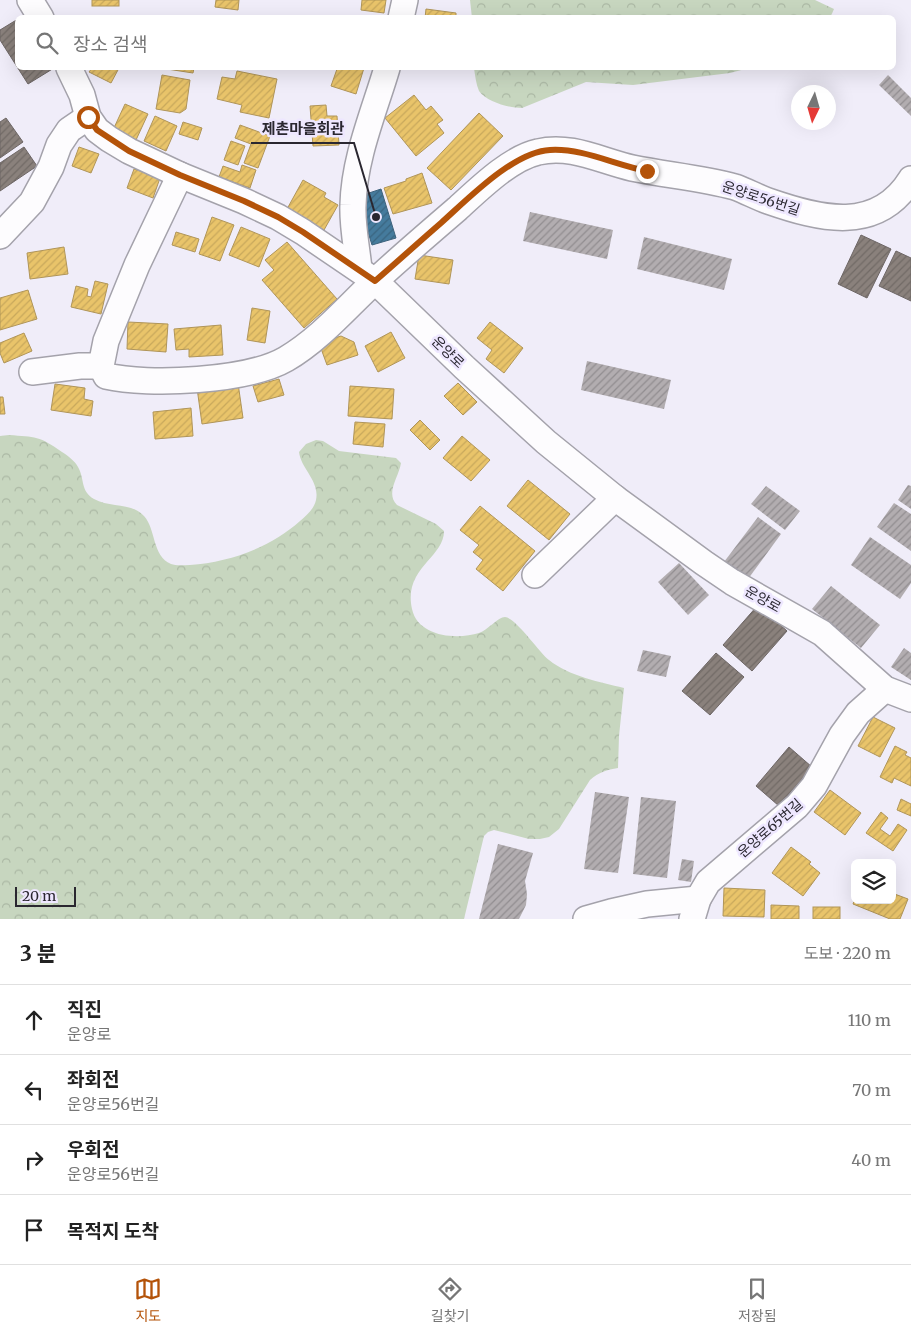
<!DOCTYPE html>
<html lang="ko">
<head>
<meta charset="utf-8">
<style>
	body { margin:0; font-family:Merriweather,"Noto Sans KR",serif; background:#f2f2f2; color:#222 }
	.controls { position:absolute; right:15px; bottom:15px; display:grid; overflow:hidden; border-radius:8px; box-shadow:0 5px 20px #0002 }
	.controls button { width:45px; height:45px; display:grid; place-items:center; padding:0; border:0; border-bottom:1px solid #e0e0e0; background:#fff; color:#222; font:25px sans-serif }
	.compass { position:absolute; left:791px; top:85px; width:45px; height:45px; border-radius:50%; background:#fff; box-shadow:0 5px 20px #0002; rotate:185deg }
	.scale { position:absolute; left:15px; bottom:12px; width:61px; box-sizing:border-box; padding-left:5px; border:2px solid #2a2730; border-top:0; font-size:14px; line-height:18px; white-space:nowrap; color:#2a2730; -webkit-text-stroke:4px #eee7ff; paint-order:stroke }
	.stop { position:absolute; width:15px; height:15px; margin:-11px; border:4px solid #b45309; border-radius:50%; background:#fff }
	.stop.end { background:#b45309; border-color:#fff; box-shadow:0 1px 5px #0008 }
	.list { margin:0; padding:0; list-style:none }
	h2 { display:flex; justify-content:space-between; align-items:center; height:65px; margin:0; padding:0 20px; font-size:21px }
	h2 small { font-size:16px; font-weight:400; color:#767676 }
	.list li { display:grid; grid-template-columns:32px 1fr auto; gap:15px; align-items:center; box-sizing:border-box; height:70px; padding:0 20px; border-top:1px solid #e0e0e0 }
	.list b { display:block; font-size:19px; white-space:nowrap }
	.list p { margin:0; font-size:16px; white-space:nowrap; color:#767676 }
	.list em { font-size:16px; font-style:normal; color:#767676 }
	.icon { flex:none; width:28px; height:28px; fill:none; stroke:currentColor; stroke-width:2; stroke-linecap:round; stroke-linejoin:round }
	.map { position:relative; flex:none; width:911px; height:919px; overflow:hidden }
	.search { position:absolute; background:#fff; box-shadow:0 5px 20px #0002; left:15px; right:15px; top:15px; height:55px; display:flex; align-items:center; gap:12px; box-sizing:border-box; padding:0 18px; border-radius:8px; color:#767676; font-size:19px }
	.sheet { height:345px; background:#fff }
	nav { display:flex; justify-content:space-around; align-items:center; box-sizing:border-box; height:70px; border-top:1px solid #e0e0e0; background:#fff; font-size:14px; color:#767676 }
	nav a { display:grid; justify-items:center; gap:2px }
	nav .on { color:#b45309 }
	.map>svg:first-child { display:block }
</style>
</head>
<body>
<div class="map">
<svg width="911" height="919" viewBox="0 0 911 919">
	<defs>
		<pattern id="forest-crowns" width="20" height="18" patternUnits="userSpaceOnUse" patternTransform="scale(1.25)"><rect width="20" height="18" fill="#c7d6bf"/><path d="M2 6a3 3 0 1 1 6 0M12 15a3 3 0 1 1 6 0" fill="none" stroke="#abb8a4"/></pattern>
		<pattern id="homes-hatch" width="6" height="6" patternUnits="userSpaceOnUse" patternTransform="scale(1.25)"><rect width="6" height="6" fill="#e9c46a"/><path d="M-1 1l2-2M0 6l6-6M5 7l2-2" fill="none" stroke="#c8a85c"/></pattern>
		<pattern id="public-hatch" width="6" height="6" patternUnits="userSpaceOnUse" patternTransform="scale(1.25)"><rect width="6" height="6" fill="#457b9d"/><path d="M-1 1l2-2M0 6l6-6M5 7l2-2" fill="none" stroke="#3a6580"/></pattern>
		<pattern id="industry-hatch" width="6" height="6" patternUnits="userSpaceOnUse" patternTransform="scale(1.25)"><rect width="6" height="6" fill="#8a817c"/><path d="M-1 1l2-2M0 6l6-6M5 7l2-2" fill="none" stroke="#716a66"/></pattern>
		<pattern id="building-hatch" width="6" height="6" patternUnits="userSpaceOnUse" patternTransform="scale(1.25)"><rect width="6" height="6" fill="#b2adb0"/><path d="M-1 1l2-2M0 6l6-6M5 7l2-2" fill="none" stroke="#918d90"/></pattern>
	</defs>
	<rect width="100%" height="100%" fill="#f0edf9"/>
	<g fill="url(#forest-crowns)">
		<path d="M470 0H815L834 9 830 18H472Z"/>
		<path d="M474 68H749L730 73 633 85 586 82 522 108C509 108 487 102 479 91 476 84 475 75 474 68Z"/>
		<path d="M9 435C35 437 40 436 62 452 67 455 75 461 78 467 85 479 80 491 94 499 110 508 131 502 144 516 156 529 152 556 171 564 176 566 184 565 190 565 229 562 270 548 300 521 307 515 314 509 316 500 320 481 301 469 299 452L306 444 316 440 323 441 339 451 396 458 401 463C399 477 385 493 397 505L436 524 444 531C444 558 403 568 412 609 418 637 457 640 479 633 488 630 498 617 505 617 516 618 539 652 549 660 569 676 599 682 624 688L619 736 618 768C607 770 599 772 590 780L559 829 549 837 540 839H529L494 830 488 832 484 836 464 919H0V436Z"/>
	</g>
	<g fill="url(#homes-hatch)" stroke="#b09559">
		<rect x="92" y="0" width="27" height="6"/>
		<path d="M216 0H239L238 10 215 7Z"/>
		<path d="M362 0H386L384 13 361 10Z"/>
		<path d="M426 9 456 13V18H425Z"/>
		<path d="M92 68H119L111 83 89 72Z"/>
		<path d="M167 68H194L193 73 167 69Z"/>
		<path d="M330 68H364L356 94 331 86 337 69Z"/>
		<path d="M237 71 277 79 269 118 240 112 242 105 217 99 222 77 235 79Z"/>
		<path d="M162 75 190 80 186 109 180 113 156 109Z"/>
		<path d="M414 95 426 110 431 106 443 120 437 124 444 133 416 156 385 118Z"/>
		<path d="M125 104 148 114 136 140 113 130Z"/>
		<path d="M326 105 327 116H337L339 145 313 146 310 106Z"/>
		<path d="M479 113 503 136 451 190 427 168Z"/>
		<path d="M155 116 177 126 166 151 144 141Z"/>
		<path d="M183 122 202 128 198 140 179 134Z"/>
		<path d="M240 125 270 136 258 168 244 163 251 144 235 138Z"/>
		<path d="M231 141 245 146 238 165 224 160Z"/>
		<path d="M79 147 99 154 91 173 72 166Z"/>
		<path d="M242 165 256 170 250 188 219 177 223 166 240 172Z"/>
		<path d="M134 169 160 178 153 198 127 188Z"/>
		<path d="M422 173 432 203 393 214 384 188 406 181V179Z"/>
		<path d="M303 180 326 193 324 197 338 205 324 230 287 209Z"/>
		<path d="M212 217 234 225 220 261 199 254Z"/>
		<path d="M241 227 270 239 259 267 229 255Z"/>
		<path d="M176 232 199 239 195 252 172 245Z"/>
		<path d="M287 242 337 299 304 328 262 280 274 270 265 260Z"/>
		<path d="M64 247 68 274 30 279 27 253Z"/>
		<path d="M419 255 453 260 449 284 415 279Z"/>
		<path d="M95 281 108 284 101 314 71 307 76 286 88 289 87 296 91 297Z"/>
		<path d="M28 290 37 319 0 330V298Z"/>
		<path d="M252 308 270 311 265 343 247 340Z"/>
		<path d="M128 322 168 324 166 352 127 349Z"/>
		<path d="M490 322 523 348 504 373 486 359 492 350 477 338Z"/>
		<path d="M221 325 223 355 189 357V349L176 350 174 329Z"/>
		<path d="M391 332 405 358 378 372 365 346Z"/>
		<path d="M24 333 32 351 4 363 0 353V343Z"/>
		<path d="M341 336 354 342 358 355 327 365 319 343Z"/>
		<path d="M279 379 284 395 258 402 253 386Z"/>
		<path d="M238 383 243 418 202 424 197 388Z"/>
		<path d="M458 383 477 402 463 415 444 396Z"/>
		<path d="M55 384 85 388 84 399 93 401 91 416 51 410Z"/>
		<path d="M350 386 394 389 392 419 348 416Z"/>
		<path d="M0 397H3L5 414H0Z"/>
		<path d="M191 408 193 436 155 439 153 412Z"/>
		<path d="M420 420 440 440 430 450 410 430Z"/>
		<path d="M355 422 385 424 383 447 353 444Z"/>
		<path d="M462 436 490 460 471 481 443 458Z"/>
		<path d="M528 480 570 514 549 540 507 506Z"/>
		<path d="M480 506 535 551 503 591 476 569 483 560 473 552 479 545 460 530Z"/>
		<path d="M873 717 895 728 880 757 858 746Z"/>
		<path d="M895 746 907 752 905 755 911 758V786L894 778 892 783 880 777Z"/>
		<path d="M830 790 861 813 845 835 814 812Z"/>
		<path d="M901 799 911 804V816L897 810Z"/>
		<path d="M881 812 888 818 880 829 890 836 898 824 907 830 893 851 866 833Z"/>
		<path d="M791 847 811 862 809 864 820 873 803 896 772 873Z"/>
		<path d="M724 888 765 890 764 917 723 916Z"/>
		<path d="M892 893 908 899 900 919H890L853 904 855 899V900H892Z"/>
		<path d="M771 905 799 906V919H771Z"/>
		<rect x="813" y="907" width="27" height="12"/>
	</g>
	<path fill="url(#public-hatch)" stroke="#3d627c" d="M381 189 396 238 372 245 357 197Z"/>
	<g fill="url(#industry-hatch)" stroke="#6d6665">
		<path d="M18 19V68H54L28 84 0 40V30Z"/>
		<path d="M6 118 23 142 0 158V122Z"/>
		<path d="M24 147 37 166 0 191V163Z"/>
		<path d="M861 235 891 249 867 298 838 284Z"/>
		<path d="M896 251 911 258V301L879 286Z"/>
		<path d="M758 605 787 631 752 671 723 645Z"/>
		<path d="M716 653 744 677 710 715 682 691Z"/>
		<path d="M789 747 812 767 779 806 756 786Z"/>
	</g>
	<g fill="url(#building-hatch)">
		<path d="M888 75 911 98V116L879 85Z"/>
		<path d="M530 212 613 230 607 259 523 241Z"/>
		<path d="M644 237 732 259 724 290 637 269Z"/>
		<path d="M587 361 671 380 664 409 581 390Z"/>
		<path d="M908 485 911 486V509L898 500Z"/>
		<path d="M766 486 800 511 785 530 751 504Z"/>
		<path d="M894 503 911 514V551L877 527Z"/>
		<path d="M758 517 781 534 748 579 724 562Z"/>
		<path d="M870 537 911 565V583L900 599 851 565Z"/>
		<path d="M679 563 709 595 688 615 658 582Z"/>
		<path d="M831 586 880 625 861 648 812 609Z"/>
		<path d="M904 648 911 653V680L891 667Z"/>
		<path d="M643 650 671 656 666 677 637 671Z"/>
		<path d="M595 792 629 797 618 873 584 869Z"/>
		<path d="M641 797 676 801 667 878 633 874Z"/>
		<path d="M498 844 533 853 525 881 527 894 526 905 519 919H479Z"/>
		<path d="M682 859 694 861 691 882 678 880Z"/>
	</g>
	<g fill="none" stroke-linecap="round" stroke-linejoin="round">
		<g stroke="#a4a2ab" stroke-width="28">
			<g id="minor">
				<path d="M30 0 41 18"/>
				<path d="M401 18 405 0"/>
				<path d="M69 68 82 95 88 117 97 130 109 139 129 151 180 175 244 201 278 217 303 232 375 281 464 367 546 442 615 498 704 563 732 582 822 633 885 689 911 699"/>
				<path d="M180 175 137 265 106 341 101 366 106 376C149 386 248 381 286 359 320 339 346 308 375 281 401 257 429 233 457 209 478 190 510 158 538 152 571 144 601 161 632 168 666 175 701 178 735 187 746 191 757 197 768 201 820 219 877 234 911 179"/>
				<path d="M0 236 32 202 51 167 59 145 69 130 88 117"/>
				<path d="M359 269C357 248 352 226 353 205 354 158 374 112 387 68"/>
				<path d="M32 372 80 366H101"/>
				<path d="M535 575 615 498"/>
				<path d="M586 919 611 912 647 904 698 899"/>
				<path d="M692 919 698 899 708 882 797 806 814 786 842 735 858 713 885 689"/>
			</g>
		</g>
		<use href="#minor" stroke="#fdfcfe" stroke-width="25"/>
	</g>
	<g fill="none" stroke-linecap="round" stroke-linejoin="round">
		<path stroke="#b45309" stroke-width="6" d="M88 117 97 130 129 151 180 175 244 201 278 217 303 232 375 281C397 262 419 242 441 223 468 199 513 152 550 150 583 148 615 165 647 171"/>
	</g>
	<g text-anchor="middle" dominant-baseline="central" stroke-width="5" stroke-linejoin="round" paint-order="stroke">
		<g font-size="14" fill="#2a2730" stroke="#eee7ff">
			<text transform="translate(761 198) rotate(18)">운양로56번길</text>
			<text transform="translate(448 352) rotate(44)">운양로</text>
			<text transform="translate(763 599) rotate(29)">운양로</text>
			<text transform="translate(770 828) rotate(-41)">운양로65번길</text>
		</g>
	</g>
	<path fill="none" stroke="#2a2730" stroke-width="2" d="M376 217L354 143H251"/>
	<circle fill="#2a2730" stroke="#eee7ff" stroke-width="2" cx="376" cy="217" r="5"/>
	<g font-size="15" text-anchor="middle" font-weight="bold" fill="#2a2730" stroke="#eee7ff" stroke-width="5" stroke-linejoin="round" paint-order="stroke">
		<text x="303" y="134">제촌마을회관</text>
	</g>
</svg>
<div class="controls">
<button><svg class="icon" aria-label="layers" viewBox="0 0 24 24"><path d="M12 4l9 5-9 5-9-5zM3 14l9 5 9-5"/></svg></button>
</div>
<svg class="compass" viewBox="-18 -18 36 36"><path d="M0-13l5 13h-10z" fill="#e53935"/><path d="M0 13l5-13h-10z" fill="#767676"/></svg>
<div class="scale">20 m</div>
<div class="stop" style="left:88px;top:117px"></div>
<div class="stop end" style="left:647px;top:171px"></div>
<div class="search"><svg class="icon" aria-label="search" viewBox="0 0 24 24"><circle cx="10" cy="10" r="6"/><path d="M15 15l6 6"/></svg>장소 검색</div>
</div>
<section class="sheet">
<h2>3 분<small>도보 · 220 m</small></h2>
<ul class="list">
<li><svg class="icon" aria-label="ahead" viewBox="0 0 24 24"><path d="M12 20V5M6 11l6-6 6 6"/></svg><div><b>직진</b><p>운양로</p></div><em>110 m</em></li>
<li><svg class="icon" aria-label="left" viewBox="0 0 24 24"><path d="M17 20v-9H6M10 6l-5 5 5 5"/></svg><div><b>좌회전</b><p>운양로56번길</p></div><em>70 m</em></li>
<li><svg class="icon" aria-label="right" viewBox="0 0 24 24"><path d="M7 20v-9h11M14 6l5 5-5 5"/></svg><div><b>우회전</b><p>운양로56번길</p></div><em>40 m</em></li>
<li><svg class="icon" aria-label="arrive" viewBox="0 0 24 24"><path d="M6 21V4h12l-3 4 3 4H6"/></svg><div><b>목적지 도착</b></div></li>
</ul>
</section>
<nav>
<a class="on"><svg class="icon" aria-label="map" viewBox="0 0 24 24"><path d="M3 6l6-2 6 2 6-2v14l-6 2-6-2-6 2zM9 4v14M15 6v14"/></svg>지도</a>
<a><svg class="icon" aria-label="directions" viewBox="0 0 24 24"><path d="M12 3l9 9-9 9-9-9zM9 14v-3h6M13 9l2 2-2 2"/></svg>길찾기</a>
<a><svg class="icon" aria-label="saved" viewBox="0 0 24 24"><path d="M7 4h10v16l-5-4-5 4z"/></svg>저장됨</a>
</nav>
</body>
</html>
